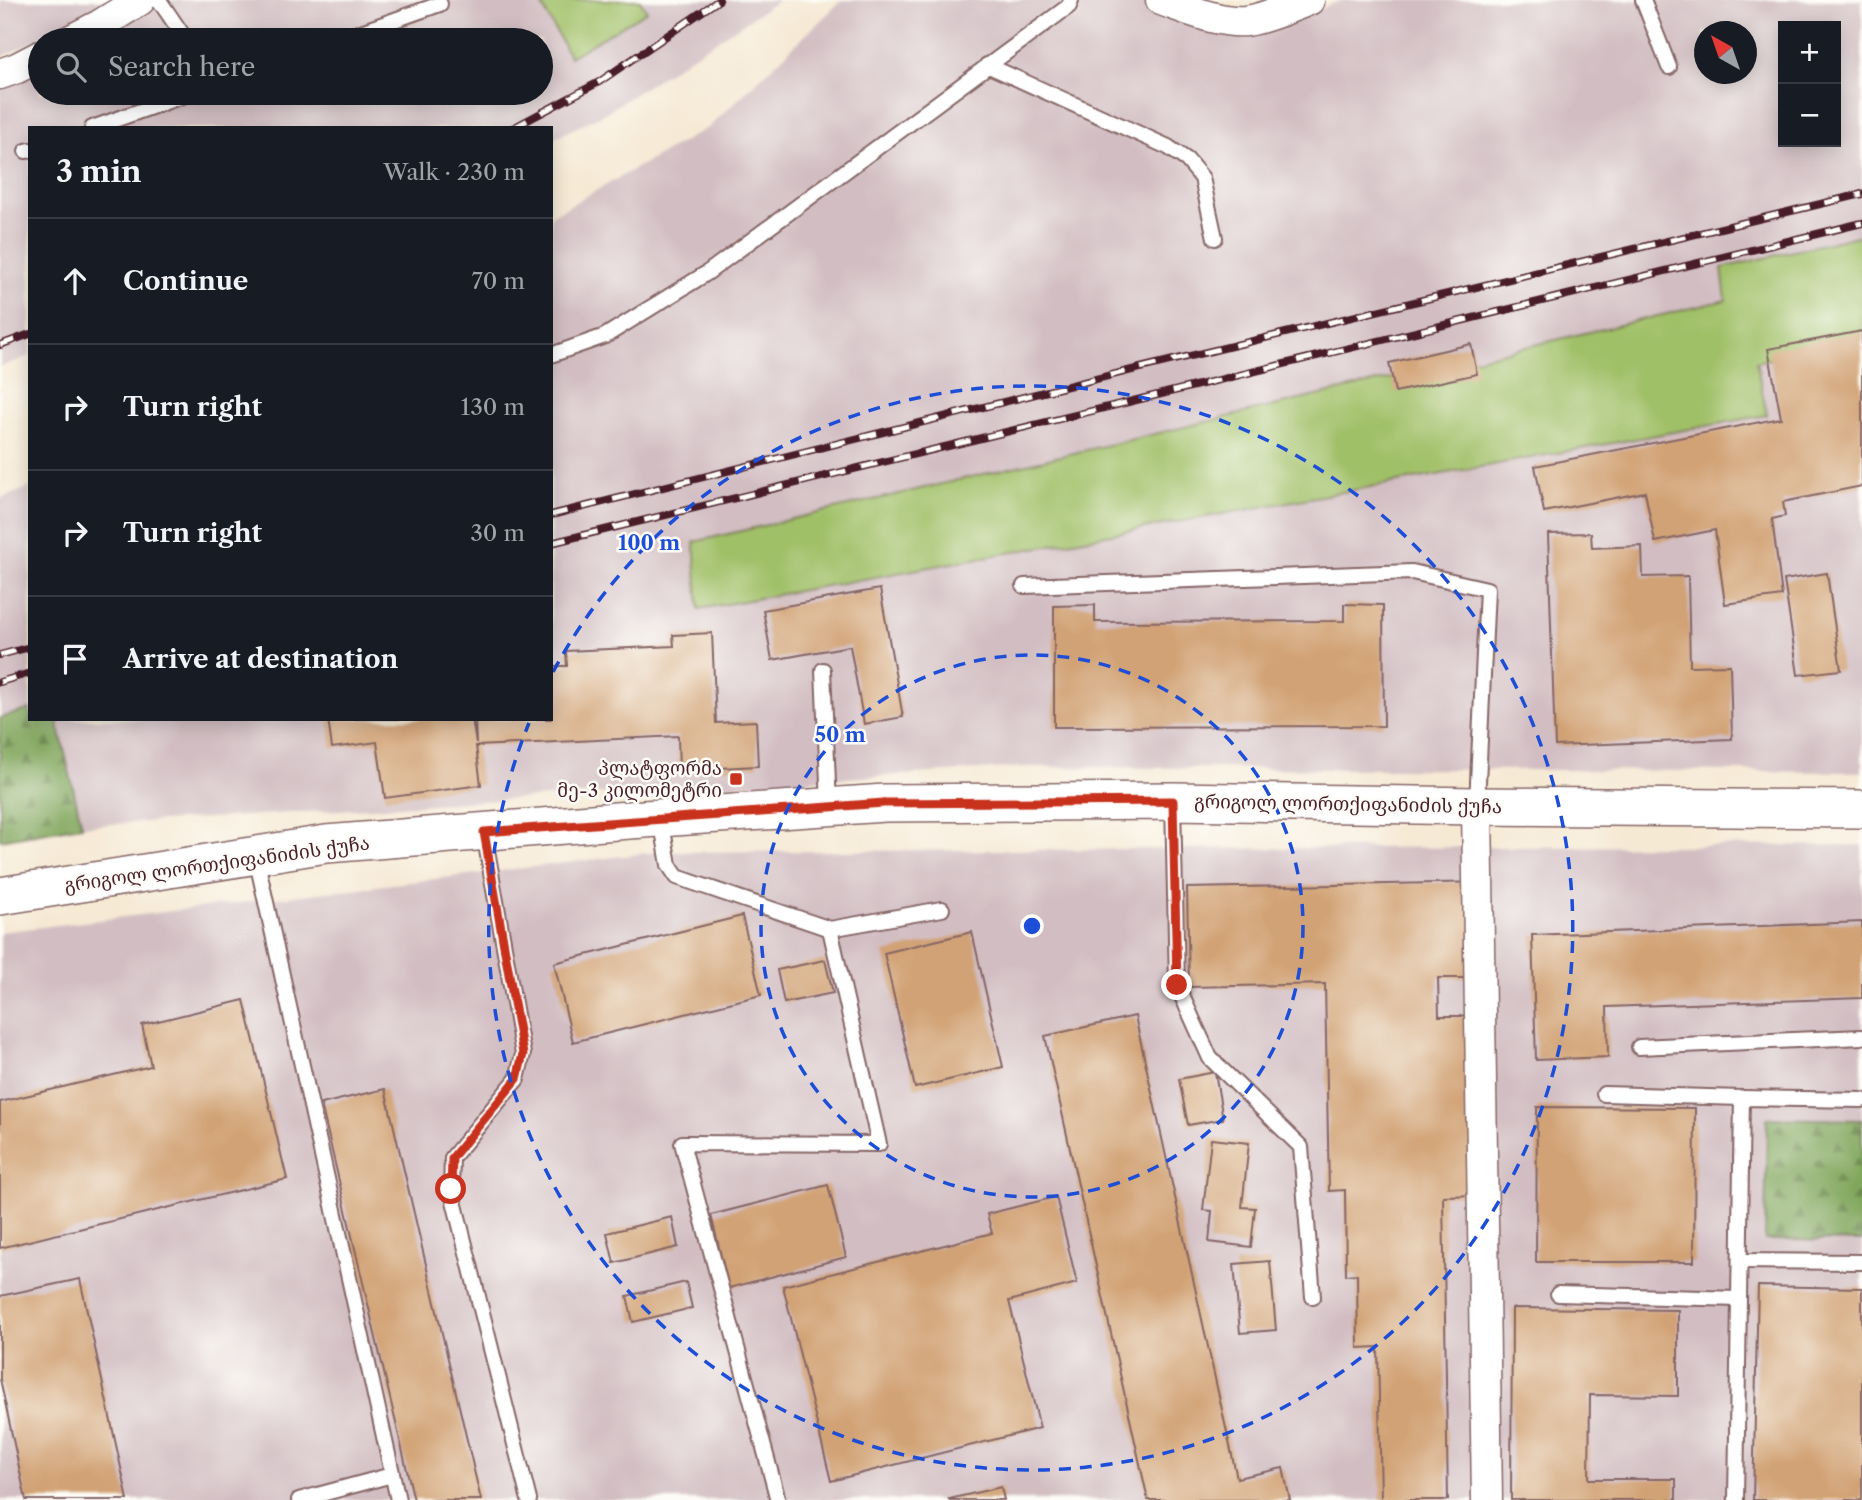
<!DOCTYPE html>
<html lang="en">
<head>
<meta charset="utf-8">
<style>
	body { margin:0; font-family:"Libre Caslon Text","Noto Serif Georgian",serif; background:#20242c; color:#f1f3f6 }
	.controls { position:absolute; right:21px; top:21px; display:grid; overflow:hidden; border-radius:0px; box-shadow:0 4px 18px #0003 }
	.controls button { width:63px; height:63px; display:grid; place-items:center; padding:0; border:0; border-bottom:2px solid #363941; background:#171b24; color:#f1f3f6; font:35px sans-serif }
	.compass { position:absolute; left:1694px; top:21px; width:63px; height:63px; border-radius:50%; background:#171b24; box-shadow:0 4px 18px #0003; rotate:320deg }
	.stop { position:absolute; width:21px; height:21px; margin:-16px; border:5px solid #c8321e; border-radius:50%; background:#fff }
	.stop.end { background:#c8321e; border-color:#fff; box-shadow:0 2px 7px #0008 }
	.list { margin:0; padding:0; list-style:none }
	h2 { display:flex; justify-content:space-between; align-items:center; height:91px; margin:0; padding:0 28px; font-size:30px }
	h2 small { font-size:23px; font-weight:400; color:#9ea1a6 }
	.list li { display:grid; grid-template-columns:46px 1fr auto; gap:21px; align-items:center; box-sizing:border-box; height:126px; padding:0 28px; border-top:2px solid #363941 }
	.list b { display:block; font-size:26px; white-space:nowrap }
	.list em { font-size:23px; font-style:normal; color:#9ea1a6 }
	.icon { flex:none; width:38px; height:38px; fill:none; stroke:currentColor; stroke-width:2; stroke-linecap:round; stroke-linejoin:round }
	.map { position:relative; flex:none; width:1862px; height:1500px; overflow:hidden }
	.search { position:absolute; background:#171b24; box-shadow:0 4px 18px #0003; left:28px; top:28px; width:525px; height:77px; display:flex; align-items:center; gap:18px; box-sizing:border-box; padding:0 24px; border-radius:38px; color:#9ea1a6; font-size:26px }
	.panel { position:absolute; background:#171b24; box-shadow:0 4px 18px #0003; left:28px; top:126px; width:525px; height:595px; border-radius:0px }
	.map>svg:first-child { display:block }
</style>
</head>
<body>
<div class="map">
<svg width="1862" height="1500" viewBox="0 0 1862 1500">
	<defs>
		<pattern id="forest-firs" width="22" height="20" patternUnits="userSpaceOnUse" patternTransform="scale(1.75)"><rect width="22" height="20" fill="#80a65c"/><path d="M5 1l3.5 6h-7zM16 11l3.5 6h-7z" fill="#6b874c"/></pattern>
	</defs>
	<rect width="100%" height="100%" fill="#fdfcf7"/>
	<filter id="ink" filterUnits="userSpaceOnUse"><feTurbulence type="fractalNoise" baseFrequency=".0143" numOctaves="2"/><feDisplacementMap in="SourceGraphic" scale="14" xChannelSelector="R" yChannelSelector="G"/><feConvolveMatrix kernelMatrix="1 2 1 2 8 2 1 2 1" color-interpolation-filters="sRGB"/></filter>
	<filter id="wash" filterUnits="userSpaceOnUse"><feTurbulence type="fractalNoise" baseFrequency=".00686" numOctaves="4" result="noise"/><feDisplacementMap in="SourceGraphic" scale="28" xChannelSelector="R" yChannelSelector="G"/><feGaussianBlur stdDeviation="1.57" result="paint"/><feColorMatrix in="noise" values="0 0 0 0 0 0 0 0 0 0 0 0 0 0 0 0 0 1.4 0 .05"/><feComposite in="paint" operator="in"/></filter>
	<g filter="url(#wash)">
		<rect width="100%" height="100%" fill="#f6e9d4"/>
		<g fill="#d2bec2" fill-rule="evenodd">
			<path d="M0 0H109L79 19 0 58Z"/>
			<path d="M153 0H539L570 57 646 11 640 0H779L605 113 551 140V128H30V356L0 367V86L40 70V93H541V40H88Z"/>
			<path d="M842 0H1140L1246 39 1342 0H1862V235L1723 267 1727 300 694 542 1767 414 1755 362 1862 339V772L1026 767 82 826 57 719H551V216L709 127ZM1783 26H1836V142H1783ZM1704 32H1746V74H1704Z"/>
			<path d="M30 487V709L0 718V499Z"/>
			<path d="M1862 845V1500H0V932L656 852Z"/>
		</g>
		<g fill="#a0c068" stroke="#75704a" stroke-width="2">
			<path d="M539 0H640L647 11 570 57Z"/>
			<path d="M1862 235V339L1756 362 1767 415 699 609 694 542 1726 300 1722 268Z"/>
		</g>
		<g fill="url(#forest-firs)" stroke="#656244" stroke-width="2">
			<path d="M30 709V719H57L82 826 0 840V718Z"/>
			<path d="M1767 1118 1862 1120V1241L1765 1240Z"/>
		</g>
		<g id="blocks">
			<g fill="#d1a275">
				<path d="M1862 331V486L1783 502 1785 516 1772 519 1782 596 1725 604 1715 530 1655 542 1645 492 1544 512 1535 466 1781 418 1768 349Z"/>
				<path d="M1471 344 1477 374 1395 392 1389 363Z"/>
				<path d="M1591 533 1592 548 1642 546 1643 577 1688 576 1690 666 1730 665 1732 739 1555 746 1548 534Z"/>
				<path d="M1827 573 1841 670 1798 675 1784 580Z"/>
				<path d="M880 589 903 717 864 724 850 646 772 660 763 610Z"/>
				<path d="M1344 604 1383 605 1384 726 1054 727V606L1095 605V622L1344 621Z"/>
				<path d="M712 633 716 723 756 721 758 766 679 770 678 736 476 746 481 785 385 798 377 742 332 748 328 719H472L476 743 475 719H551V666H567L566 651 674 646 673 635Z"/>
				<path d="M1486 882 1488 978H1438L1439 1016H1476L1479 1195 1443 1196 1448 1500H1381L1378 1347 1358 1348 1357 1274 1346 1275 1345 1190 1329 1191 1325 984 1189 987 1187 888Z"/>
				<path d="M742 916 761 995 573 1042 554 963Z"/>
				<path d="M1862 922V998L1607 1007 1608 1057 1536 1060 1532 935Z"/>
				<path d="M972 932 1003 1067 915 1088 884 953Z"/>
				<path d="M825 960 833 993 784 1003 777 970Z"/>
				<path d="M244 1000 287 1179 0 1248V1102L151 1066 142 1025Z"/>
				<path d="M1135 1016 1237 1478 1283 1468 1290 1500H1148L1045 1036Z"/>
				<path d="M1215 1072 1223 1119 1188 1125 1179 1079Z"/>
				<path d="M385 1089 481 1500H414L321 1104Z"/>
				<path d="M1537 1107 1695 1108 1694 1262H1536Z"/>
				<path d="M1211 1139 1249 1143 1242 1207 1255 1208 1251 1247 1209 1242 1212 1211 1203 1210Z"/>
				<path d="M828 1185 846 1257 729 1288 711 1215Z"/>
				<path d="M1056 1197 1077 1283 1009 1301 1040 1428 831 1481 783 1286 992 1233 987 1214Z"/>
				<path d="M672 1217 678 1247 614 1263 607 1233Z"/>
				<path d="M1270 1261 1276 1330 1240 1333 1234 1264Z"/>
				<path d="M80 1279 128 1500H26L0 1379V1296Z"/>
				<path d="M686 1282 692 1308 633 1322 627 1296Z"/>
				<path d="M1758 1286 1862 1288V1500H1753Z"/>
				<path d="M1512 1308 1678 1310V1396L1590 1395 1589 1479H1676V1500H1511Z"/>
				<path d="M1001 1487 1004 1500H950L949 1499Z"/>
			</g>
		</g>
	</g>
	<g filter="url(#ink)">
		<use href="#blocks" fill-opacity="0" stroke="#866666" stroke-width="2"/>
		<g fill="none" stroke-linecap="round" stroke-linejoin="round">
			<g stroke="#866666" stroke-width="18">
				<g id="service">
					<path d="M159 0 186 40"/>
					<path d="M1643 0 1669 67"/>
					<path d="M338 40 440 4"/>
					<path d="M987 65 1168 147 1187 160 1202 178 1215 238"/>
					<path d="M92 128 191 93"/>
					<path d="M26 151 30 150"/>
					<path d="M551 355 605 336 707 273 1069 6 1071 0"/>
					<path d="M1024 586 1412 572 1487 589 1477 804"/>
					<path d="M823 670 829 805"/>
					<path d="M1173 802 1177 985 1210 1058 1301 1147 1313 1297"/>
					<path d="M661 818 669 865 677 877 830 929 879 1144 682 1143 778 1500"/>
					<path d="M484 833 523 1054 517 1079 452 1158 451 1189 529 1500"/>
					<path d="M256 857 398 1500"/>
					<path d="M830 929 942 909"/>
					<path d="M1639 1047 1862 1037"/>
					<path d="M1604 1094 1742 1098"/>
					<path d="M1740 1261 1862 1262"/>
					<path d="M1558 1294 1739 1299"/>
					<path d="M299 1500 392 1475"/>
					<path d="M1736 1500 1742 1098 1862 1100"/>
				</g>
			</g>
			<g stroke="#866666" stroke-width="33">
				<g id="minor">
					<path d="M1161 0C1184 8 1221 24 1246 21 1264 19 1291 7 1309 0"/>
					<path d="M71 40 100 25 140 0"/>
					<path d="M0 74 17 68 40 56"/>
					<path d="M1477 806 1487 1500"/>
				</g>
			</g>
			<g stroke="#866666" stroke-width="40">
				<path id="tertiary" d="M0 896 326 844 629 820 885 803 1173 801 1477 806 1862 809"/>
			</g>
			<use href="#service" stroke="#fff" stroke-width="14"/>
			<use href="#minor" stroke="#fff" stroke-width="30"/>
			<use href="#tertiary" stroke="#fff" stroke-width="37"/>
			<g stroke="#4a1f2b" stroke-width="8">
				<g id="rail">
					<path d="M513 128 599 82 719 0"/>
					<path d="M0 345 30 334"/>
					<path d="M551 515 1132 370 1862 194"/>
					<path d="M551 543 1862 223"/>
					<path d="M0 655 30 647"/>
					<path d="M0 682 30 673"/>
				</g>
			</g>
			<use href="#rail" stroke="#fdfcf7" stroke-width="5" stroke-dasharray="16" stroke-linecap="butt"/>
		</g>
	</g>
	<g fill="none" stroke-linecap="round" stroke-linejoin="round" filter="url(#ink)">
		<path stroke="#c8321e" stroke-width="9" d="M451 1189 452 1158 517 1079 523 1054 484 832 884 803 1173 801 1177 985"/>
	</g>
	<g fill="none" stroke="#1d4ed8" stroke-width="3.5" stroke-dasharray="12 9">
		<circle cx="1032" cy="926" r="271"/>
		<path d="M553 672A542 542 0 1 1 529 723"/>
	</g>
	<rect fill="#c8321e" stroke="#fdfcf7" stroke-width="2.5" x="729" y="772" width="14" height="14" rx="3.5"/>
	<g text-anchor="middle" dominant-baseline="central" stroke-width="5" stroke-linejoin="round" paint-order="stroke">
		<g font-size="19" fill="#4a1f2b" stroke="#fdfcf7" text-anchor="end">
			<text x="722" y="768">პლატფორმა<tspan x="722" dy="22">მე-3 კილომეტრი</tspan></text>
		</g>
		<g font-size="19" fill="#4a1f2b" stroke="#fdfcf7">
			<text transform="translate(1348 804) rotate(1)">გრიგოლ ლორთქიფანიძის ქუჩა</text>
			<text transform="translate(217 864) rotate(-8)">გრიგოლ ლორთქიფანიძის ქუჩა</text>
		</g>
	</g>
	<circle cx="1032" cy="926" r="10" fill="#1d4ed8" stroke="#fdfcf7" stroke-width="3.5"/>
	<g font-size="21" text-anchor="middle" font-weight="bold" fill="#1d4ed8" stroke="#fdfcf7" stroke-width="5" stroke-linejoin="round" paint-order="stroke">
		<text x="649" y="550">100 m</text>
		<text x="840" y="742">50 m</text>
	</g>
</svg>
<div class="controls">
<button>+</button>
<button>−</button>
</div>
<svg class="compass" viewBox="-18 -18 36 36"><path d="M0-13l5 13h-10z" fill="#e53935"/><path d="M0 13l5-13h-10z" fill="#9ea1a6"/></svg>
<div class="stop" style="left:451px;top:1189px"></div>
<div class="stop end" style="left:1177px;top:985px"></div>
<div class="search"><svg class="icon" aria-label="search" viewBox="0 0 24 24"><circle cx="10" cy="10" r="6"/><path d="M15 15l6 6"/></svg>Search here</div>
<section class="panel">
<h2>3 min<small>Walk · 230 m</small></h2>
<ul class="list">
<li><svg class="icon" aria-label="ahead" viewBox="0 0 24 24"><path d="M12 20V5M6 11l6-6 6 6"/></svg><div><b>Continue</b></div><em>70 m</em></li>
<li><svg class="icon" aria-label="right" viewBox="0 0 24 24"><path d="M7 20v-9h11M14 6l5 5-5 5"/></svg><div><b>Turn right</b></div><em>130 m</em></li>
<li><svg class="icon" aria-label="right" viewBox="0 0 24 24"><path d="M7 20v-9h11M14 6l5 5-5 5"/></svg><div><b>Turn right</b></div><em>30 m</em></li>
<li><svg class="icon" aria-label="arrive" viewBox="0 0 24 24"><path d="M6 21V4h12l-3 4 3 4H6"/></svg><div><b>Arrive at destination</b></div></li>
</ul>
</section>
</div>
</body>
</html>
